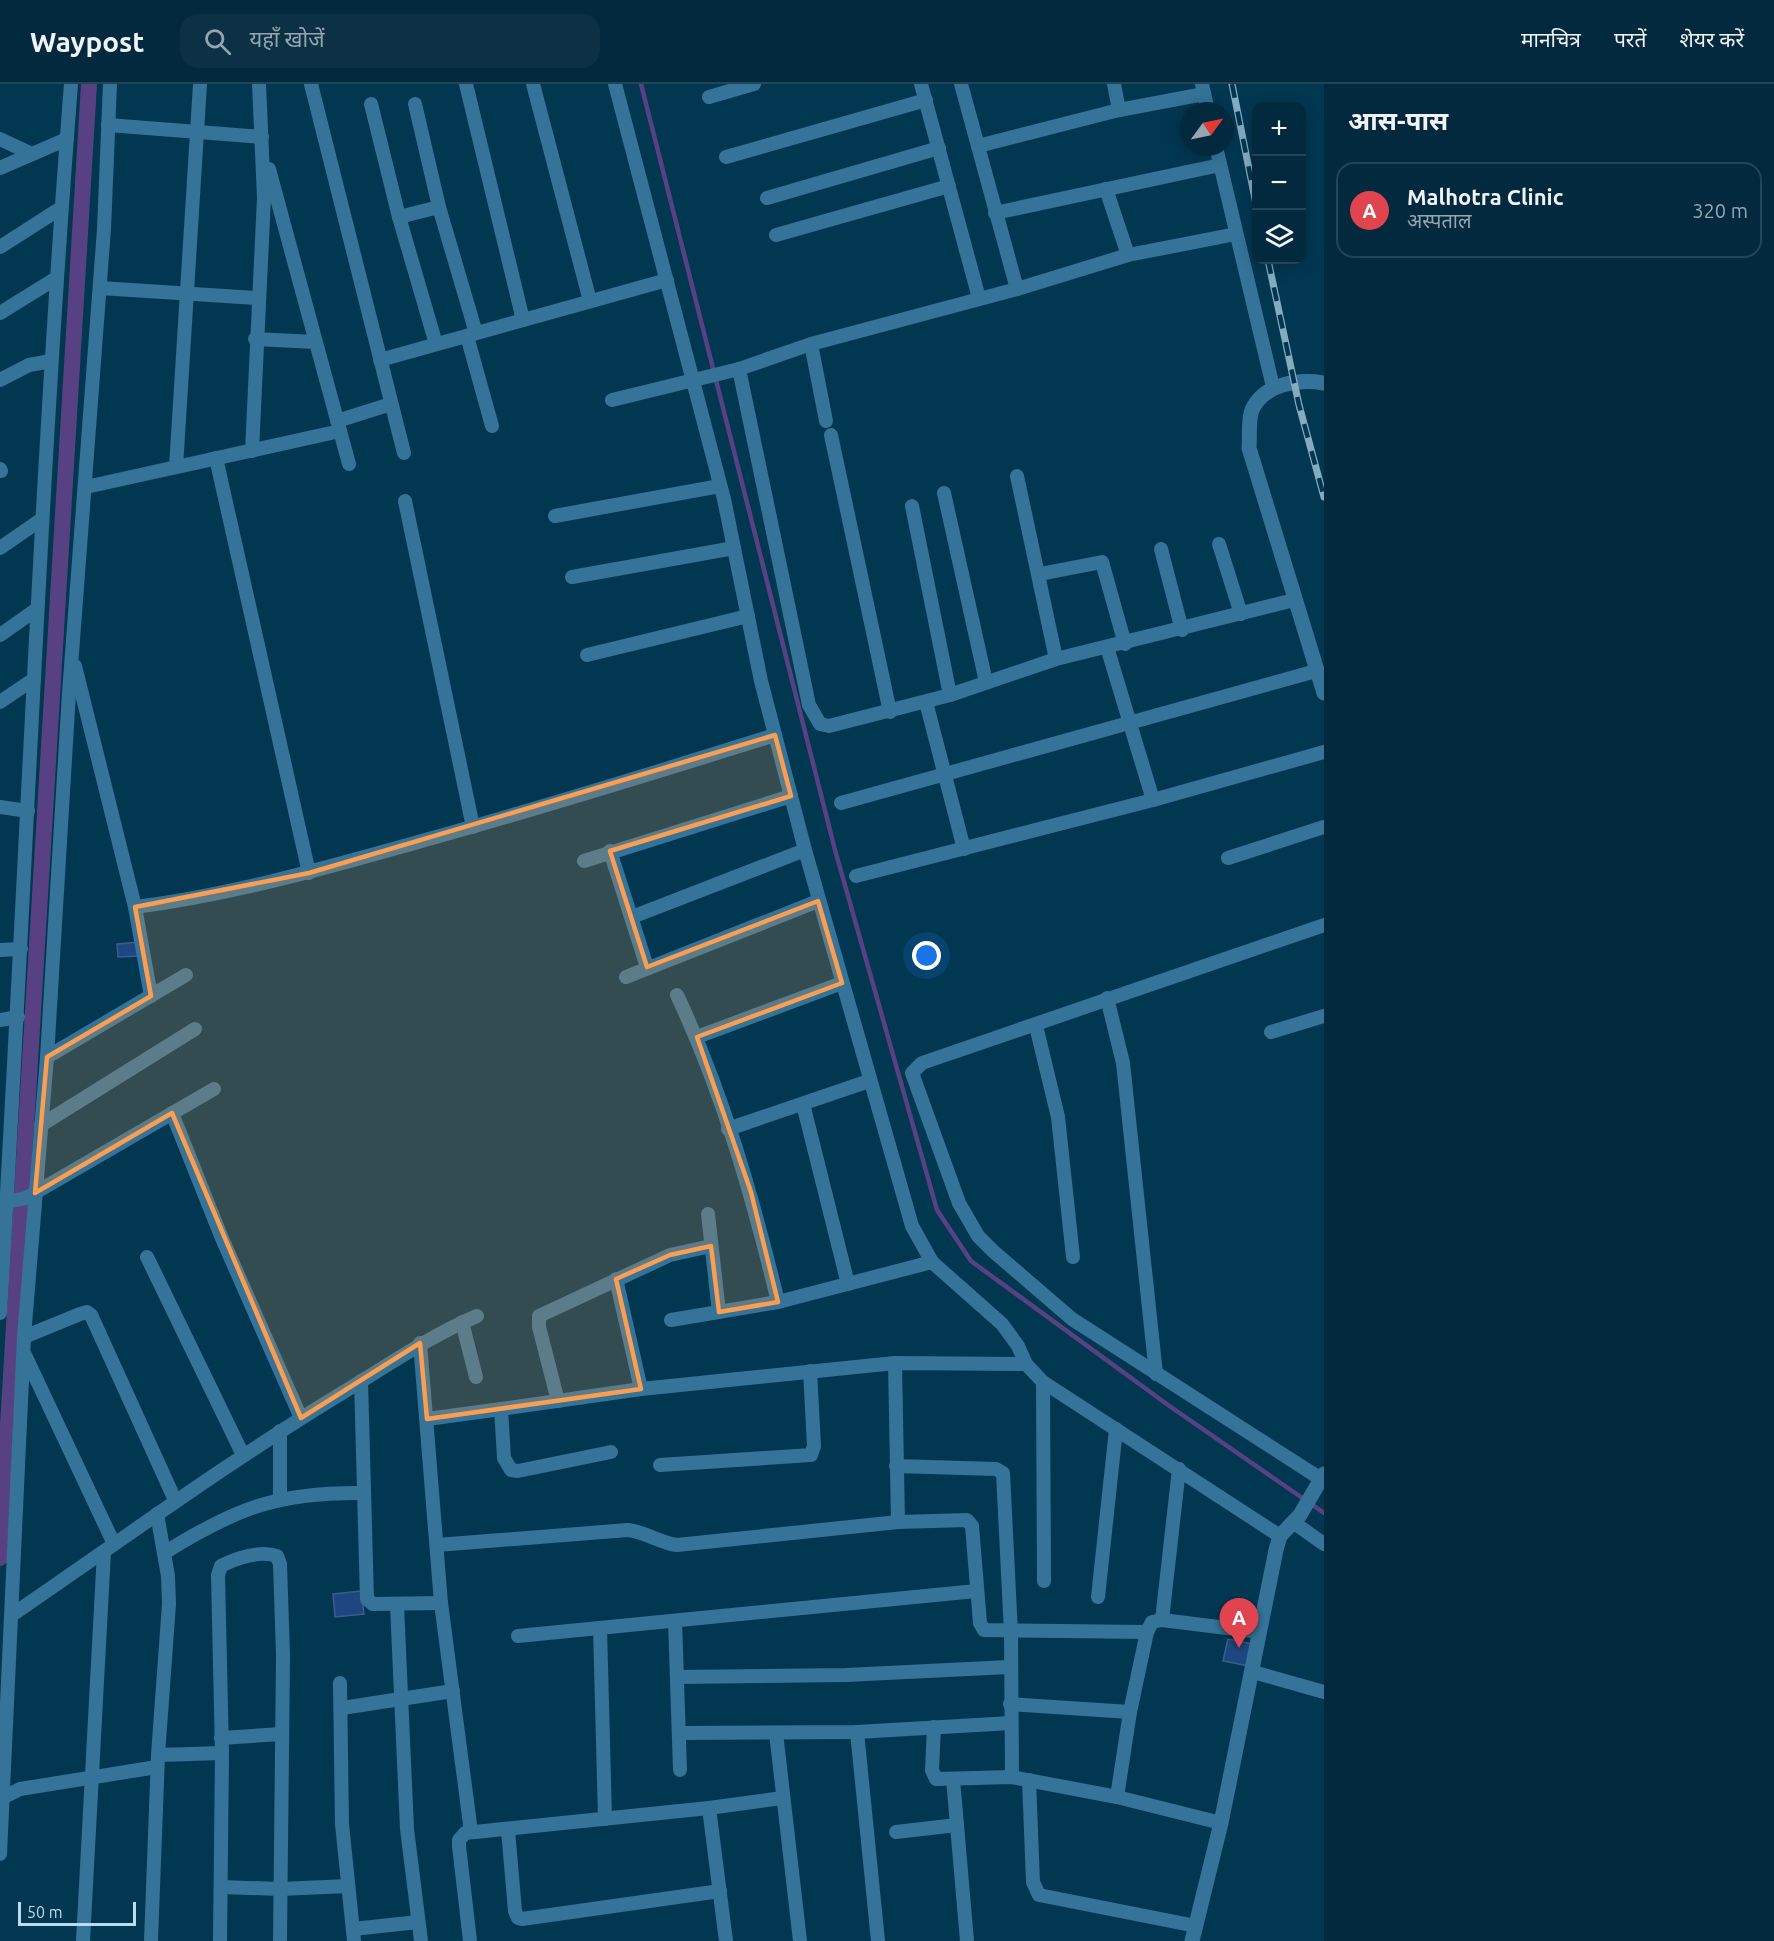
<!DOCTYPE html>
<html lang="hi">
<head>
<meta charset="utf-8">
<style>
	body { margin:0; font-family:Ubuntu,"Noto Sans Devanagari",sans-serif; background:#0c3145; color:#f1f3f6 }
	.controls { position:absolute; right:18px; top:18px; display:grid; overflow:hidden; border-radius:12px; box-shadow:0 3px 15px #0003 }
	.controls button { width:54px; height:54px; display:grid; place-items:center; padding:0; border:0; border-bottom:2px solid #234558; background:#02293e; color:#f1f3f6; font:30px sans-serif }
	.compass { position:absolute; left:1180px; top:18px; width:54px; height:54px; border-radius:50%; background:#02293e; box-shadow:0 3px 15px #0003; rotate:57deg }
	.scale { position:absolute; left:18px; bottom:15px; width:118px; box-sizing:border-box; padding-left:6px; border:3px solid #bcdbf0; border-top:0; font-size:16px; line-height:21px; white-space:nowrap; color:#bcdbf0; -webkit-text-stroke:4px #023752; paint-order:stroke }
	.you { position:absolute; left:927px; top:872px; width:21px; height:21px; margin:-15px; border:4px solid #fff; border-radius:50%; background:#1a73e8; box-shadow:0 0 0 9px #1a73e833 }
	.badge { display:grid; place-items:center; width:39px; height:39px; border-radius:50%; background:#bca0f2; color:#fff; font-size:20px; font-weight:700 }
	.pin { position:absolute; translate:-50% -50px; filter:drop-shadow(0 2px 3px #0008) }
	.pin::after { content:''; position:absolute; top:32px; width:21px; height:18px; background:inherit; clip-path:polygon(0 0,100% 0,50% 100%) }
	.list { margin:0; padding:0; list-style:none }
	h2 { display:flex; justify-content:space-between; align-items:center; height:78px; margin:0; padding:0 24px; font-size:26px }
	h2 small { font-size:20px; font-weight:400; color:#96a6b0 }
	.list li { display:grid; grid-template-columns:39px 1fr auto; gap:18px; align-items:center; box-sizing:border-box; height:96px; margin:0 12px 12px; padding:0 12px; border:2px solid #234558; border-radius:18px }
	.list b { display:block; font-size:22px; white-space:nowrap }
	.list p { margin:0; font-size:20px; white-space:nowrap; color:#96a6b0 }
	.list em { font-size:20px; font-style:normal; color:#96a6b0 }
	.icon { flex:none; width:33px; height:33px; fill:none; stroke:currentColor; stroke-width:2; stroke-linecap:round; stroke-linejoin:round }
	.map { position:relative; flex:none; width:1324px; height:1857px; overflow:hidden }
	header { display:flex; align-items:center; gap:36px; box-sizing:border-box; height:84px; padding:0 30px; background:#02293e; border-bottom:2px solid #234558 }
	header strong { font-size:28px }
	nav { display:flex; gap:33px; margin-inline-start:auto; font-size:21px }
	.search { width:420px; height:54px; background:#0c3145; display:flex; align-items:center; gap:15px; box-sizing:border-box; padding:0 21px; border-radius:18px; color:#96a6b0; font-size:22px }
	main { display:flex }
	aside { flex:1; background:#02293e }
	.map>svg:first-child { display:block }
</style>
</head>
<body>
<header>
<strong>Waypost</strong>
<div class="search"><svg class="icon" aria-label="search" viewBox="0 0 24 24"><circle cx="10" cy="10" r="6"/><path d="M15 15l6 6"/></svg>यहाँ खोजें</div>
<nav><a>मानचित्र</a><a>परतें</a><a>शेयर करें</a></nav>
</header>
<main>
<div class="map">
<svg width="1324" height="1857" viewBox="0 0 1324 1857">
	<rect width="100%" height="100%" fill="#023752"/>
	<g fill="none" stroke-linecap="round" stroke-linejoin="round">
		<path stroke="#584183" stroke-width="4.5" d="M641 0 835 766 937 1126 971 1177 1168 1321 1324 1429"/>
		<path stroke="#584183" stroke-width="16" d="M0 1474 89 0"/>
	</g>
	<g fill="#1e4781" stroke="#3c5d8c" stroke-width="1.5">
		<path d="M139 858 140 872 118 873 117 860Z"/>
		<path d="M361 1507 364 1530 335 1533 333 1510Z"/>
		<path d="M1228 1555 1253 1560 1249 1582 1223 1577Z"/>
	</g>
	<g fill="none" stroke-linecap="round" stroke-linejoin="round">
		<g stroke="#357398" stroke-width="14">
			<path d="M311 0 404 369"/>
			<path d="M466 0 523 236"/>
			<path d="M533 0 590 217"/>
			<path d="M615 0 724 415 761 597 805 766 912 1142 932 1178 1002 1240 1018 1262 1026 1280 1043 1298 1280 1452"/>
			<path d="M921 0 979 214"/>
			<path d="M961 0 1017 205"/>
			<path d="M1114 0 1119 26"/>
			<path d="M1202 0 1208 27"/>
			<path d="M709 13 754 0"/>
			<path d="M371 20 399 133 436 260"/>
			<path d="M415 20 439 123 476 249"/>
			<path d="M108 41 262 53"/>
			<path d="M0 55 32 70"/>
			<path d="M978 62 1119 26 1204 10"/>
			<path d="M1216 63 1273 303"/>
			<path d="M726 73 926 16"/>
			<path d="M0 84 67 55"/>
			<path d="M269 85 349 380"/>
			<path d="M1106 105 1128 171"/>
			<path d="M767 114 939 64"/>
			<path d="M995 129 1220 81"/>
			<path d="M399 133 439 123"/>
			<path d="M776 151 949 102"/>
			<path d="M0 163 61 124"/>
			<path d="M100 204 257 214"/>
			<path d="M0 229 55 195"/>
			<path d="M467 252 492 342"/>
			<path d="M255 255 315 258"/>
			<path d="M811 260 826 337"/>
			<path d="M380 276 667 196"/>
			<path d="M739 285 809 621 820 640 829 642 950 611 1056 575 1294 516"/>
			<path d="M0 296 29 281 51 277"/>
			<path d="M612 316 739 285 811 260 1017 205 1128 171 1236 150"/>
			<path d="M337 337 391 320"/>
			<path d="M831 351 890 628"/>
			<path d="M252 367 264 114 259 0"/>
			<path d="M216 374 309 789"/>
			<path d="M176 383 200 0"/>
			<path d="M0 385 1 387"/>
			<path d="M1017 392 1056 575"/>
			<path d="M86 403 340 347"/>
			<path d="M944 409 986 598"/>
			<path d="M405 417 473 743"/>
			<path d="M912 422 950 611"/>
			<path d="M555 432 720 402"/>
			<path d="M1219 460 1241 530"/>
			<path d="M0 464 42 435"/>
			<path d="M1161 465 1182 546"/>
			<path d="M1040 490 1102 478 1125 560"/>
			<path d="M572 493 734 464"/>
			<path d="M0 551 37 525"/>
			<path d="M1107 563 1153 716"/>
			<path d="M587 571 748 532"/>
			<path d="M75 582 135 823 151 912"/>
			<path d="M0 618 34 595"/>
			<path d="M926 618 964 765"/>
			<path d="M841 719 1316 587"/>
			<path d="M0 723 28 727"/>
			<path d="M610 767 647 883"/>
			<path d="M1228 774 1324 743"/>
			<path d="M584 777 791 712"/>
			<path d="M856 792 1153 716 1324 668"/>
			<path d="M135 823C231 811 325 784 418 758 538 725 657 688 775 651"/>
			<path d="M632 833 805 766"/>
			<path d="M0 866 21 865"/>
			<path d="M626 893 818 817"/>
			<path d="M677 911C723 1009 753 1114 778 1218"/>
			<path d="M1107 914 1123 979 1156 1290"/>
			<path d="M0 936 18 933"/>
			<path d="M1036 942 1058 1033 1073 1173"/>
			<path d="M1271 948 1324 932"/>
			<path d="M697 953 842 899"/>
			<path d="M47 973 186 891"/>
			<path d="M803 1020 848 1200"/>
			<path d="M172 1029 221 1152 301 1334"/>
			<path d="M41 1041 195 945"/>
			<path d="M728 1045 869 997"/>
			<path d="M7 1118 26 1114 214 1005"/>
			<path d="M708 1130 719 1228"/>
			<path d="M147 1173 243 1371"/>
			<path d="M616 1195 641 1305"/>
			<path d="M0 1229C25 819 39 409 71 0"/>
			<path d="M671 1236 778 1218 932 1178"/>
			<path d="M462 1238 476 1293"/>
			<path d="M24 1253 80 1230 87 1228 91 1231 175 1416"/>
			<path d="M420 1259 441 1519 471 1748"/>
			<path d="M25 1271 114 1460"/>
			<path d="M895 1279 898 1438"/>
			<path d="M361 1297 367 1515 373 1520 441 1519"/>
			<path d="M1043 1298 1044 1497"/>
			<path d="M558 1317 539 1243V1232L670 1171 711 1162"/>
			<path d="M427 1335 501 1325"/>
			<path d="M280 1347V1415"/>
			<path d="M611 1368 518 1387 511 1386 504 1374 501 1325 641 1305 895 1279 1026 1280"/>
			<path d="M660 1381 811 1371 814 1362 810 1287"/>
			<path d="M896 1382 996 1385 1003 1389 1011 1549 1012 1693"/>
			<path d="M1321 1395 1072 1235 993 1167 978 1152 959 1119 912 989 922 979 1324 841"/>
			<path d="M1293 1438 1324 1460"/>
			<path d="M437 1461 628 1446C646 1448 660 1459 677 1461L898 1438 967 1436 972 1442 980 1539 984 1546 1147 1548 1152 1538 1162 1536 1259 1548"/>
			<path d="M164 1469C236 1424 278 1408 364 1409"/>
			<path d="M1098 1513 1116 1345"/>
			<path d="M397 1521 407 1745 421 1857"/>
			<path d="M12 1531C123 1455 231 1376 347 1306 390 1280 430 1252 477 1232"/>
			<path d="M1162 1536 1179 1385"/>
			<path d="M675 1537 680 1686"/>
			<path d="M600 1544 605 1735"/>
			<path d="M518 1552 976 1507"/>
			<path d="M1253 1588 1324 1608"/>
			<path d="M677 1593 846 1591 1009 1583"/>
			<path d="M340 1599 342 1740 354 1857"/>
			<path d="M1010 1620 1130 1628"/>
			<path d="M342 1624 453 1607"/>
			<path d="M934 1643 932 1686 936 1695 1012 1693 1117 1713 1221 1739"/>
			<path d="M857 1648 878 1857"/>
			<path d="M679 1649 857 1648 1011 1639"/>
			<path d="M776 1649 800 1857"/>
			<path d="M221 1654 281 1650"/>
			<path d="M158 1671 222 1669"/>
			<path d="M953 1695 967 1857"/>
			<path d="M1029 1696 1033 1798 1039 1811 1196 1842"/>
			<path d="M1117 1713 1130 1628 1147 1548"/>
			<path d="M0 1715 20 1705 157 1683"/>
			<path d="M709 1724 726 1857"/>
			<path d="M508 1746 515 1827 518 1834 522 1835 720 1807"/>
			<path d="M896 1748 957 1741"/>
			<path d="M0 1770 24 1253 47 973 69 609 104 145 110 0"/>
			<path d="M221 1803 280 1805 348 1802"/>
			<path d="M353 1845 418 1838"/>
			<path d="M83 1857 104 1468"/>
			<path d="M151 1857 158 1671 169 1520 168 1492 157 1430"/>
			<path d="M220 1857 222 1669 218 1491 221 1482C236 1474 261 1466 277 1472L280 1480 283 1571 280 1857"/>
			<path d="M470 1857 459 1762V1756L465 1749 709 1724 782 1714"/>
		</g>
		<g stroke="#357398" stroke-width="15">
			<path d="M1324 299C1299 295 1264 299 1252 326 1248 335 1250 353 1249 364L1324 609"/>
			<path d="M1192 1857 1221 1739 1276 1466 1280 1452 1300 1431 1324 1390"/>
		</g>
		<g stroke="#85abc1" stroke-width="7">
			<g id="rail">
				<path d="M1232 0 1256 120"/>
				<path d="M1268 176 1299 321 1324 413"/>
			</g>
		</g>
		<use href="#rail" stroke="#023752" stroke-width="4.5" stroke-dasharray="14" stroke-linecap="butt"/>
	</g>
	<path fill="#fb9e51" fill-opacity="0.2" stroke="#fb9e51" stroke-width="4.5" stroke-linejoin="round" d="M775 651 791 712 610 767 647 883 818 817 842 899 697 953 751 1108 778 1218 719 1228 711 1162 670 1171 616 1195 641 1305 427 1335 420 1259 301 1334 172 1029 35 1109 47 973 151 912 135 823 309 789Z"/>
</svg>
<div class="controls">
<button>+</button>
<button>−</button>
<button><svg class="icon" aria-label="layers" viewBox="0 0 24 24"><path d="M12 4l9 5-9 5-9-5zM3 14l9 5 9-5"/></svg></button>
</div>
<svg class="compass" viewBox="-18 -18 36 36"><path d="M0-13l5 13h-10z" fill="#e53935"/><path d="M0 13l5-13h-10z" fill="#96a6b0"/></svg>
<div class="scale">50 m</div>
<div class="you"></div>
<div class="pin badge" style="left:1239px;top:1564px;background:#e0444e">A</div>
</div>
<aside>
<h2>आस-पास<small></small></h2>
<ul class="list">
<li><span class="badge" style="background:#e0444e">A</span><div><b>Malhotra Clinic</b><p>अस्पताल</p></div><em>320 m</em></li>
</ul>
</aside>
</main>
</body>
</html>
